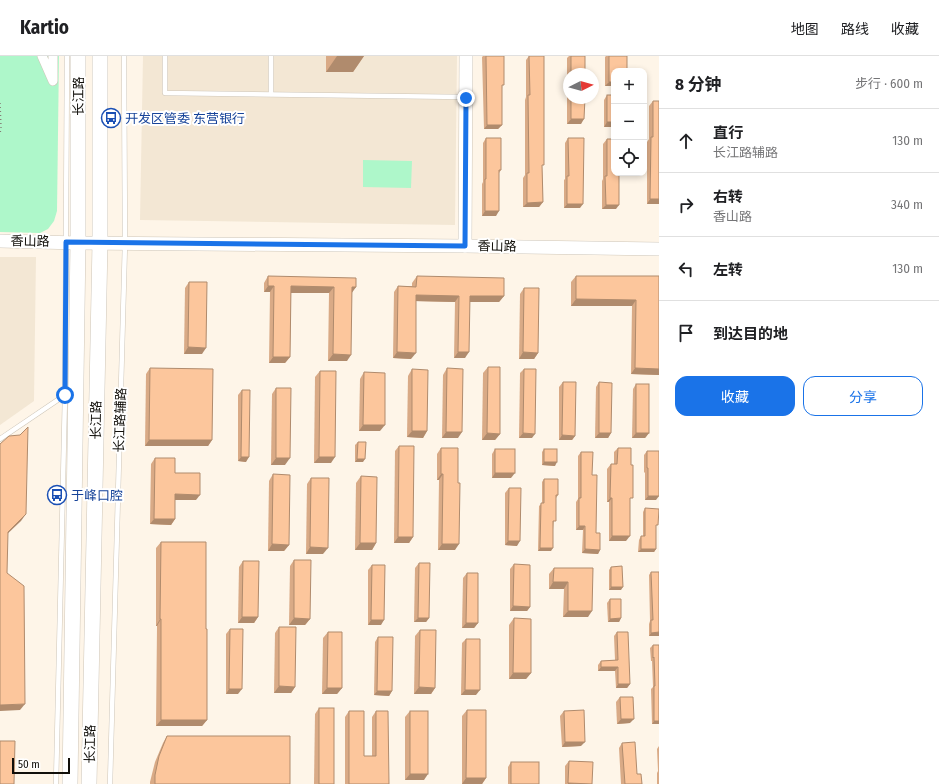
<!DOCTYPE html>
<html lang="zh">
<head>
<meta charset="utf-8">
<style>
	body { margin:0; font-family:"Fira Sans Condensed","Noto Sans SC",sans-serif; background:#f2f2f2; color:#202124 }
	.controls { position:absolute; right:12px; top:12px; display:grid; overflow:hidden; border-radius:8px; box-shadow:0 2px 6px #0003 }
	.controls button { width:36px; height:36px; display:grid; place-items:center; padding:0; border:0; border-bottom:1px solid #e0e0e0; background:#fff; color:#202124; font:20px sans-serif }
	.compass { position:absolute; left:563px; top:12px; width:36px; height:36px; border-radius:50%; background:#fff; box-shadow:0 2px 6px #0003; rotate:84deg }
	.scale { position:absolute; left:12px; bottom:10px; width:58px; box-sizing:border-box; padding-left:4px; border:2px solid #110f0a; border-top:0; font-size:11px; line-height:14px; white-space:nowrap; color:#110f0a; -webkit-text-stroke:3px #fff; paint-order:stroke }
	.stop { position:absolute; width:12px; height:12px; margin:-9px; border:3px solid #1a73e8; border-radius:50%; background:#fff }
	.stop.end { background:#1a73e8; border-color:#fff; box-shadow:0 1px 4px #0008 }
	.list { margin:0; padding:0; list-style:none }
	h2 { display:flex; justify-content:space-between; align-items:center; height:52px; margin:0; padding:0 16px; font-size:17px }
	h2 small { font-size:13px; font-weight:400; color:#757577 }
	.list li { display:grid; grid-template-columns:26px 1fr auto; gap:12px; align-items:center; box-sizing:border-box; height:64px; padding:0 16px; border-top:1px solid #e0e0e0 }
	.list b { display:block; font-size:15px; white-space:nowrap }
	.list p { margin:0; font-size:13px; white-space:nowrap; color:#757577 }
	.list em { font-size:13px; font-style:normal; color:#757577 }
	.actions { display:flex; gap:8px; padding:12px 16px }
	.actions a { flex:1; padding:9px 0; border:1px solid #1a73e8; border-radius:12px; text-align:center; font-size:14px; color:#1a73e8 }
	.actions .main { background:#1a73e8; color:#fff }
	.icon { flex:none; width:22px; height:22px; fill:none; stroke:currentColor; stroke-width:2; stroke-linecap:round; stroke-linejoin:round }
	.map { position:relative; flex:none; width:659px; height:728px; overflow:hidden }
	header { display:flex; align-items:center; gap:24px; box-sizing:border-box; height:56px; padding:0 20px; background:#fff; border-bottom:1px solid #e0e0e0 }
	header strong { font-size:19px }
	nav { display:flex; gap:22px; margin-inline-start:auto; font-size:14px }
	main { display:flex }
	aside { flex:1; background:#fff }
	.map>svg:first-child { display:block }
</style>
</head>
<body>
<header>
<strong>Kartio</strong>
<nav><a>地图</a><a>路线</a><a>收藏</a></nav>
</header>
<main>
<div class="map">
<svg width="659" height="728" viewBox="0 0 659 728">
	<rect width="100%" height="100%" fill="#fef5e8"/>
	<g fill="#f3e7d4">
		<path d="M143 0H457L455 169 140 164Z"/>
		<path d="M0 201H36L34 345 0 369Z"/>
	</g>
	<g fill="#aef7ca">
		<path d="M0 0H59L57 155 54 165 48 173 40 177 0 176Z"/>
		<path d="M363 104 412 105 411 132 363 131Z"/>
	</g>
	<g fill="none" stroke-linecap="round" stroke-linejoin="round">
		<g stroke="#cec6b9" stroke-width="5.5">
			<g id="lane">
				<path d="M165 0V37L464 41"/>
				<path d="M271 0V38"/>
				<path d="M0 383 65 339"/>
				<path d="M56 728 65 339 67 0"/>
				<path d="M110 728 125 187 124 0"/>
			</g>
		</g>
		<g stroke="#cec6b9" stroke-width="10">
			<path id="street" d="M42 0 53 25V0"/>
		</g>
		<g stroke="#cec6b9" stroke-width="14">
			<g id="secondary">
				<path d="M0 185 78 187 465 190 659 193"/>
				<path d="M465 190 466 0"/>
			</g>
		</g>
		<g stroke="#cec6b9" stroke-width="16">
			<g id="primary">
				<path d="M70 728 78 187V0"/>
				<path d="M89 728 100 187V0"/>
			</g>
		</g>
		<path stroke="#847e75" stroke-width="1.5" stroke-dasharray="1 3" stroke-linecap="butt" d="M0 47 1 71 0 78"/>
		<use href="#lane" stroke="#fff" stroke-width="4.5"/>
		<use href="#street" stroke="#fff" stroke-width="9"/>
		<use href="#secondary" stroke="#fff" stroke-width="13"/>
		<use href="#primary" stroke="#fff" stroke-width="15"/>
	</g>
	<g fill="#d9aa86">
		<path d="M326 0H364L353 16H326Z"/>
		<path d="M483 0H504L502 33V69L498 73H484L482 1Z"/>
		<path d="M529 0H544L542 111 543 146 539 151H523V122L525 119V44L526 41V4Z"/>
		<path d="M569 0H585V18H569V42H585L581 68H567V2Z"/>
		<path d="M606 0H627L614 15V30H605V1Z"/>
		<path d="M607 39H614V71H604V44Z"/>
		<path d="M653 45 659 148H647V86L649 83V50Z"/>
		<path d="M486 82 501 114 499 117 496 160H482V128L483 126V87Z"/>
		<path d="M568 82 580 152H564V124L565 123V87Z"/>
		<path d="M607 83 616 153H602V125L603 123V88Z"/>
		<path d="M268 220 356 231 352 236 347 305H328L329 237H291L290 301 285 307H269L270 236H264V227Z"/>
		<path d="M417 220 504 240 499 246H470L465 302H454L455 246 416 245 411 303 393 302 394 236 398 230H412V227Z"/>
		<path d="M576 220H659V319L631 318 632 250H571V226Z"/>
		<path d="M189 226 202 298H184L185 232Z"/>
		<path d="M524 232 538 297 534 303H519L520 238Z"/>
		<path d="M488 311 500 378 495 384H482L483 317Z"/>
		<path d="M150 312 212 384 208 390H145L146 318Z"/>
		<path d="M447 312 458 382H442L443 319Z"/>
		<path d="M412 313 427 375 423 382 407 381 408 320Z"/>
		<path d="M524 313 532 382H519L520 317Z"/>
		<path d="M320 315 331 407H314L315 321Z"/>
		<path d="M364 316 380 375H359L360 323Z"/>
		<path d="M563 326 575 380 572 384H559V331Z"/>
		<path d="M599 326 611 377 608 382H595L596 331Z"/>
		<path d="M636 328 649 377 645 382H632L633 333Z"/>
		<path d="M276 332 285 409H271L272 338Z"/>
		<path d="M242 334 246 406 238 405V339Z"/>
		<path d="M358 386 363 406H355V389Z"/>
		<path d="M399 390 413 481 409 487H394L395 395Z"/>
		<path d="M441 392 455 494H438L439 424H437V398Z"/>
		<path d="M618 392 630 446 626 485H609V446H607V413L611 408H614V396Z"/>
		<path d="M495 393 511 422H492V398Z"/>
		<path d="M544 393 555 410 542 409V396Z"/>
		<path d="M647 395 656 444H645V417L644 416V399Z"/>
		<path d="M581 396 592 419 596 477 600 494 598 498 582 497 583 474H576V446L578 443V400Z"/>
		<path d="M155 402 175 417 196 444H175V463L171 469 150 468 151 408Z"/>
		<path d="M273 418 289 489 284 495H268L269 425Z"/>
		<path d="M361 420 376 487 372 494H355L356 427Z"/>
		<path d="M311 422 323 498H306L307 428Z"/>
		<path d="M544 423 558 439 556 442 551 495H538L539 450 542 447V426Z"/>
		<path d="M509 432 517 490 505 489V437Z"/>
		<path d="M645 452 656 472V493L654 496H638L639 484 641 480H643V456Z"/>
		<path d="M161 486 206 573 207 664 202 670H156L157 570H156V492Z"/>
		<path d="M294 504 310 563 305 569H289L290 510Z"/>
		<path d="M243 505 258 561 254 567H238L239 511Z"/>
		<path d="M419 507 429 562 426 566H414L415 512Z"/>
		<path d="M514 508 530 551 527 555H510V513Z"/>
		<path d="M372 509 381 569H368V514Z"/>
		<path d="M611 511 621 534H609V514Z"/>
		<path d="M554 512H593L588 561H563L564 533H549V518Z"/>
		<path d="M651 516 659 580H649V568L650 565 649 519Z"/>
		<path d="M467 517 478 567 474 572H462L463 522Z"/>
		<path d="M610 543 621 562 619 566H608L607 547Z"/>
		<path d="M514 562 531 617 526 623H509V569Z"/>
		<path d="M279 571 295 631 291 637H274L275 577Z"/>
		<path d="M230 573 238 638H226V578Z"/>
		<path d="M420 574 435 632 431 638H414L415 580Z"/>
		<path d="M328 576 342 632 337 638H322L323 582Z"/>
		<path d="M617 576 630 628 627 632H616L615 615H598V609L601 605 615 604 614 580Z"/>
		<path d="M378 581 392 635 389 640 374 639 375 586Z"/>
		<path d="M466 583 476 639H461L462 587Z"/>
		<path d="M653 589H659V668H652L651 633 653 631 652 605H651L650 592Z"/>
		<path d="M620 641 630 667 617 668 616 646Z"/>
		<path d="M319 652 334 728H314L315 658Z"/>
		<path d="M467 654 486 722 482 728H462V660Z"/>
		<path d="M349 655 364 700H372V661L376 655 389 728H345V661Z"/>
		<path d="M410 655 424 724H405V661Z"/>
		<path d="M564 655 581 690 562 691 560 660Z"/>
		<path d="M167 680 290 728H150V726L155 706 163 687Z"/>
		<path d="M622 687 637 718 642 728H621L619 692Z"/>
		<path d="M659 690V728H657V717L658 715 657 693Z"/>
		<path d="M569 705 592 728H565V710Z"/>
		<path d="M511 706 539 728H508V711Z"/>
	</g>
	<g fill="#b08b6d">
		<path d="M337 0H364L353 16H326Z"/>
		<path d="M609 26H614V30H605Z"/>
		<path d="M571 63H584L581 68H567Z"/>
		<path d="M607 66H614V71H604Z"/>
		<path d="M487 69H502L498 73H484Z"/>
		<path d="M650 143H659V148H647Z"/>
		<path d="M543 146 539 151H523L527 147Z"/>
		<path d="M567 148H583L580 152H564Z"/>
		<path d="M606 149H619L616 153H602Z"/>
		<path d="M485 155H499L496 160H482Z"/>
		<path d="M268 230H274L270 236H264Z"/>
		<path d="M291 230 334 231 329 237H286Z"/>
		<path d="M352 231H356L351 238Z"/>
		<path d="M416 239 459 240 455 246 412 245Z"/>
		<path d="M470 240H504L499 246H466Z"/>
		<path d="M576 243 636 244 632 250H571Z"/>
		<path d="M188 291 206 292 202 298H184Z"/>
		<path d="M397 296 416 297 411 303 393 302Z"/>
		<path d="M458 296H469L465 302H454Z"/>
		<path d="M523 296 538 297 534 303H519Z"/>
		<path d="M333 298 351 299 347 305H328Z"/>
		<path d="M273 301H290L285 307H269Z"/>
		<path d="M635 312 659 313V319L631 318Z"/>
		<path d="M363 369H385L380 375H359Z"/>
		<path d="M412 375H427L423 382 407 381Z"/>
		<path d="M446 376H462L458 382H442Z"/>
		<path d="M487 377 500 378 495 384H482Z"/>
		<path d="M523 377 535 378 532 382H519Z"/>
		<path d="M599 377H611L608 382H595Z"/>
		<path d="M636 377H649L645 382H632Z"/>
		<path d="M562 379 575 380 572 384H559Z"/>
		<path d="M149 384H212L208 390H145Z"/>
		<path d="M241 401H249L246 406 238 405Z"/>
		<path d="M319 401H335L331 407H314Z"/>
		<path d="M276 402H290L285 409H271Z"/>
		<path d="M357 403H365L363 406H355Z"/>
		<path d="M544 406H557L555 410 542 409Z"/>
		<path d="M495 417H515L511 422H492Z"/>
		<path d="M441 418H443L439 424H437Z"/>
		<path d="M175 438 200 439 196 444H171Z"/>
		<path d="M648 440H659L656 444H645Z"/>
		<path d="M610 442H612L609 446H607Z"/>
		<path d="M26 458 21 465 3 482 8 476Z"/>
		<path d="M154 463H175L171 469 150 468Z"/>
		<path d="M579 470H585L583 474H576Z"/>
		<path d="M612 480H630L626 485H609Z"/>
		<path d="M398 481H413L409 487H394Z"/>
		<path d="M508 485H520L517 490 505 489Z"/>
		<path d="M360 487H376L372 494H355Z"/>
		<path d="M272 488 289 489 284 495H268Z"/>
		<path d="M442 488H459L455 494H438Z"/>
		<path d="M310 491 328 492 323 498H306Z"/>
		<path d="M540 492H553L551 495H538Z"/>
		<path d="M585 493 600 494 598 498 582 497Z"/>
		<path d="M641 493H656L654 496H638Z"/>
		<path d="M553 526H568L564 533H549Z"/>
		<path d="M611 531H623L621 534H609Z"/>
		<path d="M513 550 530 551 527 555H510Z"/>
		<path d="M568 555H592L588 561H563Z"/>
		<path d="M242 561H258L254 567H238Z"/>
		<path d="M294 562 310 563 305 569H289Z"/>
		<path d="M418 562H429L426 566H414Z"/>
		<path d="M621 562 619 566H608L610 563Z"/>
		<path d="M160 563H161L157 570H156Z"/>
		<path d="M371 564H384L381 569H368Z"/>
		<path d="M466 567H478L474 572H462Z"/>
		<path d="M659 576V580H649L651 577Z"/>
		<path d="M601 611H618L615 615H598Z"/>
		<path d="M513 617H531L526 623H509Z"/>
		<path d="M618 628H630L627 632H616Z"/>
		<path d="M279 630 295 631 291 637H274Z"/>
		<path d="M419 631 435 632 431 638H414Z"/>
		<path d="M327 632H342L337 638H322Z"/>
		<path d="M229 633H242L238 638H226Z"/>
		<path d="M465 634H480L476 639H461Z"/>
		<path d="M377 635H392L389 640 374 639Z"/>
		<path d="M25 648 20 654 0 655V649Z"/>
		<path d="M621 663H634L630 667 617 668Z"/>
		<path d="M161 664H207L202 670H156Z"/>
		<path d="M654 665H659V668H652Z"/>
		<path d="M565 686H585L581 690 562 691Z"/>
		<path d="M410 718H428L424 724H405Z"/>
		<path d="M466 722H486L482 728H462Z"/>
		<path d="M568 727 592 728H568Z"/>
	</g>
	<g fill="#fcc69c" stroke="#b08b6d">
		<path d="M486 0H504V29H502V69H487Z"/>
		<path d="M529 0H544V109H542L543 146 527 147V117H529L528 39H530Z"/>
		<rect x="571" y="0" width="14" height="18"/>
		<path d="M609 0H627V15H614V26H609Z"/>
		<rect x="607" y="39" width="7" height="27"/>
		<path d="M571 42H585L584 63H571Z"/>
		<path d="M653 45H659V143H650L651 81H653Z"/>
		<path d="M486 82H501V114H499V155H485V123H486Z"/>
		<path d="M568 82H584L583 148H567V120H569Z"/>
		<path d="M607 83H614V117H619V149H606L605 120H607Z"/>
		<path d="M268 220 356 222V231H352L351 299 333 298 334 231 291 230 290 301H273L274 230H268Z"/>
		<path d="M417 220 504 222V240H470L469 296H458L459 240 416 239V297L397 296 398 230 416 231Z"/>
		<path d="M576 220H659V313L635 312 636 244 576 243Z"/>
		<path d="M189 226H207L206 292 188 291Z"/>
		<path d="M524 232H539L538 297 523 296Z"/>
		<path d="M488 311H500V378L487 377Z"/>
		<path d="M150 312 213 313 212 384H149Z"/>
		<path d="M447 312 463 313 462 376H446Z"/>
		<path d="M412 313 428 314 427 375H412Z"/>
		<path d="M524 313H536L535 378 523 377Z"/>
		<path d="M320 315H336L335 401H319Z"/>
		<path d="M364 316 385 317V369H363Z"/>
		<path d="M563 326H576L575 380 562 379Z"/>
		<path d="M599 326 612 327 611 377H599Z"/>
		<rect x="636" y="328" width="13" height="49"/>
		<path d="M276 332H291L290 402H276Z"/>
		<path d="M242 334H250L249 401H241Z"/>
		<path d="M28 371 26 458 8 476 7 517 24 530 25 648 0 649V388L9 380 20 379Z"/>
		<path d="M358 386H366L365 403H357Z"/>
		<path d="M399 390H414L413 481H398Z"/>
		<path d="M441 392H458V427H460L459 488H442L443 418H441Z"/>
		<path d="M618 392H631V409H633V442H630V480H612V442H610L611 408H617Z"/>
		<rect x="495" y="393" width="20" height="24"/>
		<rect x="544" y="393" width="13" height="13"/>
		<path d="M647 395H659V440H648V412H647Z"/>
		<path d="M581 396H593L592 419H597L596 477H600V494L585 493V470H579V442H581Z"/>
		<path d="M155 402H175V417H200V439L175 438V463H154Z"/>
		<path d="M273 418 290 419 289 489 272 488Z"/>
		<path d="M361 420 377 421 376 487H360Z"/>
		<path d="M311 422H329L328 492 310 491Z"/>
		<path d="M544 423H558V439H556V465H553V492H540L541 447H544Z"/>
		<path d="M509 432H521L520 485H508Z"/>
		<path d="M645 452 659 453 658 469H656V493H641V480H645Z"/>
		<path d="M161 486H206V573H207V664H161V563H160Z"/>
		<path d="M294 504H311L310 563 294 562Z"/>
		<path d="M243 505H259L258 561H242Z"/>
		<path d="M419 507H430L429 562H418Z"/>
		<path d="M514 508 530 509V551L513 550Z"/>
		<path d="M372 509H385L384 564H371Z"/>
		<path d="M622 510 623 531H611V511Z"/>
		<path d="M554 512H593L592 555H568V526H553Z"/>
		<path d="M651 516H659V576L651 577V564H653Z"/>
		<path d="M467 517H478V567H466Z"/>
		<path d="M610 543H621V562L610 563Z"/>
		<path d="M514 562 531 563V617H513Z"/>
		<path d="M279 571H296L295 631 279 630Z"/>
		<path d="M230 573H243L242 633H229Z"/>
		<path d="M420 574H436L435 632 419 631Z"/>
		<path d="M328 576H342V632H327Z"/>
		<path d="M617 576H628L630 628H618V611H601V605L618 604Z"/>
		<path d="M378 581H393L392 635H377Z"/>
		<path d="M466 583H480V634H465Z"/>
		<path d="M653 589H659V665H654V630H655L654 601 653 602Z"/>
		<path d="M620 641H633L634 663H621Z"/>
		<rect x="319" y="652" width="15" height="76"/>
		<path d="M467 654H486V722H466Z"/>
		<path d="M584 654 585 686H565L564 655Z"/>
		<path d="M349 655H364V700H376V655H388L389 728H349Z"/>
		<rect x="410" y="655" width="18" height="63"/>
		<path d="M167 680H290V728H155V719L159 700Z"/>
		<path d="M0 685H15L14 728H0Z"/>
		<path d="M635 686 637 718H641L642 728H625L622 687Z"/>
		<path d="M569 705 593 706 592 728 568 727Z"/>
		<rect x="511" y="706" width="28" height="22"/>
	</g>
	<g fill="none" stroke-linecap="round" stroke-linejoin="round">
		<path stroke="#1a73e8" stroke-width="5" d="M65 339 66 186 465 190 466 42"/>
	</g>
	<defs>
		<g id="bus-ring" transform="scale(1)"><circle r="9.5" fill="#fff" stroke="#1a4fb4" stroke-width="1.5"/><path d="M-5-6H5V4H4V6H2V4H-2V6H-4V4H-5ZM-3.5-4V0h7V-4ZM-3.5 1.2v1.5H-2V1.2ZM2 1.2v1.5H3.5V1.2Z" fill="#1a4fb4"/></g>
	</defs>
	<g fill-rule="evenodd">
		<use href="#bus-ring" x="111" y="62"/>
		<use href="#bus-ring" x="57" y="439"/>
	</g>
	<g text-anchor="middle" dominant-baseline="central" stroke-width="4" stroke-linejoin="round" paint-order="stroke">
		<g font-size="13" fill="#110f0a" stroke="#fff">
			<text transform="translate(78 40) rotate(-90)">长江路</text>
			<text transform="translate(30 185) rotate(1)">香山路</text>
			<text transform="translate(497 190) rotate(1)">香山路</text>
			<text transform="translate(96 364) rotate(-89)">长江路</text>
			<text transform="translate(120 364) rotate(-88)">长江路辅路</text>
			<text transform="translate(90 688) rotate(-89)">长江路</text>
		</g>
		<g font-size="13" fill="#164399" stroke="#fff" text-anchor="start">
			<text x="125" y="62">开发区管委 东营银行</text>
			<text x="71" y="439">于峰口腔</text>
		</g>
	</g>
</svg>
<div class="controls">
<button>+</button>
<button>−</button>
<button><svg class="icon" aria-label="locate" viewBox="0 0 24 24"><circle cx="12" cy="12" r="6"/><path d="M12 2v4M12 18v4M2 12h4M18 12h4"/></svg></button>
</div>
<svg class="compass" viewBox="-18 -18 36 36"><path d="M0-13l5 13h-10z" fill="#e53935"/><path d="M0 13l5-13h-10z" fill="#757577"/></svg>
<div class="scale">50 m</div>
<div class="stop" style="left:65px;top:339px"></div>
<div class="stop end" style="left:466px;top:42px"></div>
</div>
<aside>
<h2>8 分钟<small>步行 · 600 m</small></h2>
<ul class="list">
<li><svg class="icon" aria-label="ahead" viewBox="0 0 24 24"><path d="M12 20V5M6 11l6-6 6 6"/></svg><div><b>直行</b><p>长江路辅路</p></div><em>130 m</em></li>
<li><svg class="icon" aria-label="right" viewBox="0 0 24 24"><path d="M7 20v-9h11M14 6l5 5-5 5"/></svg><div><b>右转</b><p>香山路</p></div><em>340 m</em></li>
<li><svg class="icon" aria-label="left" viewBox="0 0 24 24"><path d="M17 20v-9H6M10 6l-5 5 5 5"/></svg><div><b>左转</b></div><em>130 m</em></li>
<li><svg class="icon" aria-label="arrive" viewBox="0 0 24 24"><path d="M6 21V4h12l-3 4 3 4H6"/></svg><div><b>到达目的地</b></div></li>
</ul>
<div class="actions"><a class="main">收藏</a><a>分享</a></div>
</aside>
</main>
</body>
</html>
